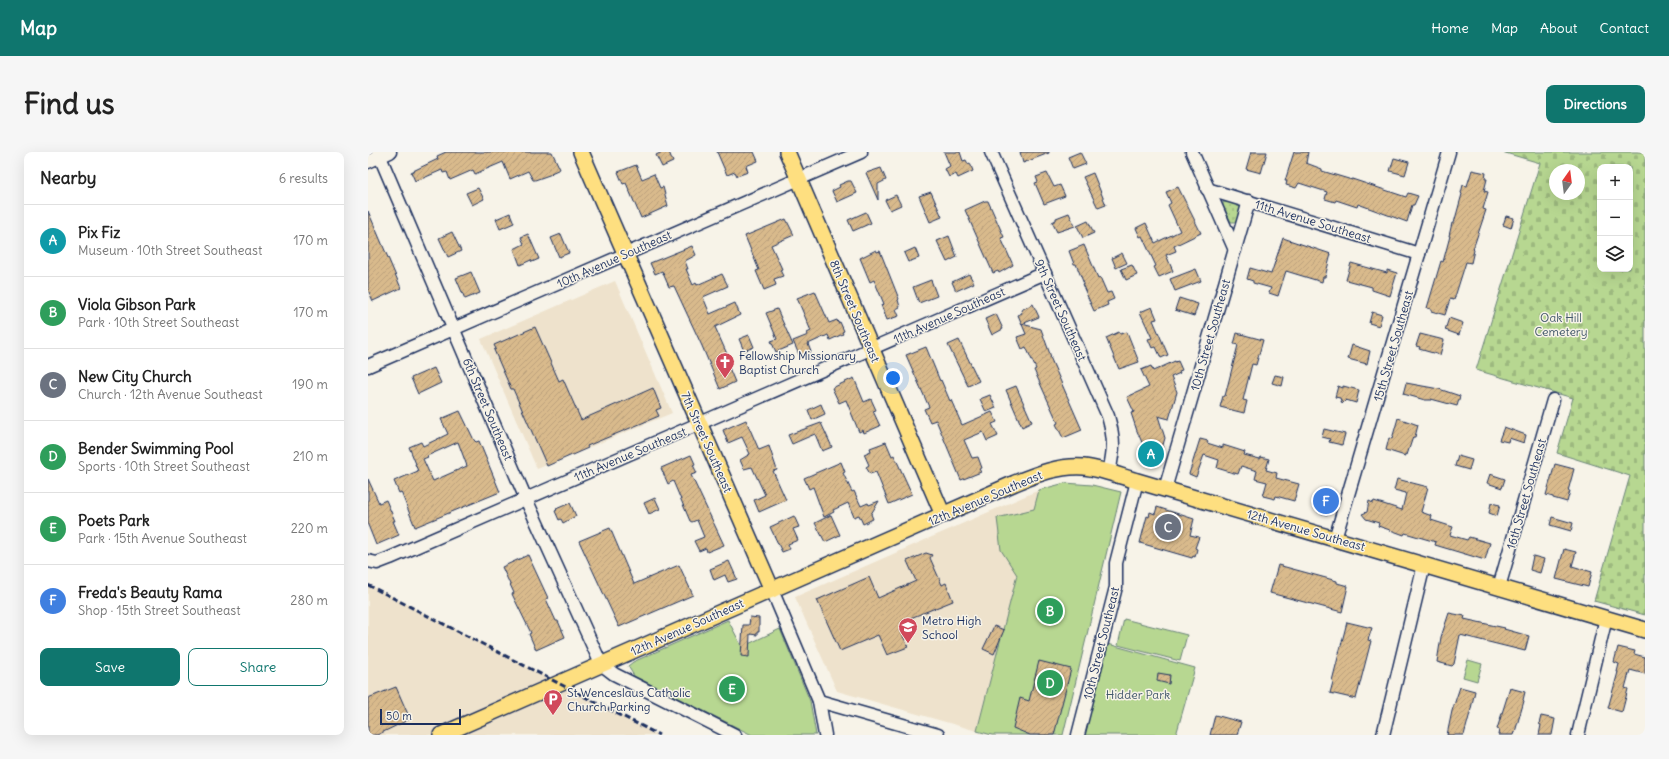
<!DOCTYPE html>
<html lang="en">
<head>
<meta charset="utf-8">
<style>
	body { margin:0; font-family:Delius,sans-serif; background:#f6f6f6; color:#222 }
	.controls { position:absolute; right:12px; top:12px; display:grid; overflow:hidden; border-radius:8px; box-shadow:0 4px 16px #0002 }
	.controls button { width:36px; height:36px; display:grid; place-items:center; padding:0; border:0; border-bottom:1px solid #e0e0e0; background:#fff; color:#222; font:20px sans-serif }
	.compass { position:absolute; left:1181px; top:12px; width:36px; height:36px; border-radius:50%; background:#fff; box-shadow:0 4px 16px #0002; rotate:14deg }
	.scale { position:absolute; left:12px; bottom:10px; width:81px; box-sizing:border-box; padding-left:4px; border:2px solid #1b2f5e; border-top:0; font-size:11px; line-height:14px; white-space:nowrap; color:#1b2f5e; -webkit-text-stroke:3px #f7f3e8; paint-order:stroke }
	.you { position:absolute; left:525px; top:226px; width:14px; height:14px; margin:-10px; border:3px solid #fff; border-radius:50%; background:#1a73e8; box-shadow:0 0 0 6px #1a73e833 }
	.badge { display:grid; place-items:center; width:26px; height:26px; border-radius:50%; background:#0f766e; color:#fff; font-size:13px; font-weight:700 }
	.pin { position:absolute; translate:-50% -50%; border:2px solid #fff; box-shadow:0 1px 4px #0006 }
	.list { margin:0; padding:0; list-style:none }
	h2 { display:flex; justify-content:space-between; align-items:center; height:52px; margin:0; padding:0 16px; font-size:17px }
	h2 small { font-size:13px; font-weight:400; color:#767676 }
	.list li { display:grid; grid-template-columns:26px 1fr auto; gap:12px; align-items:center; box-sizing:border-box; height:72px; padding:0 16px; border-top:1px solid #e0e0e0 }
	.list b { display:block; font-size:15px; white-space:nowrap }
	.list p { margin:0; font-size:13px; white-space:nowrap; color:#767676 }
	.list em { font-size:13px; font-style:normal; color:#767676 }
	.actions { display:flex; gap:8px; padding:12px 16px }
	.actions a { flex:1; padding:9px 0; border:1px solid #0f766e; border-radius:8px; text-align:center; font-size:14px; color:#0f766e }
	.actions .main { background:#0f766e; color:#fff }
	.icon { flex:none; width:22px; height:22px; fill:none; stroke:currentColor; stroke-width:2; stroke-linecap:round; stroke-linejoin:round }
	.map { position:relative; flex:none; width:1277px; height:583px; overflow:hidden; border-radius:8px }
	header { display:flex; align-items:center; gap:24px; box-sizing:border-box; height:56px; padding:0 20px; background:#0f766e; color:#fff }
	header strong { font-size:19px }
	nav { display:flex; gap:22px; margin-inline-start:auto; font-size:14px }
	.intro { display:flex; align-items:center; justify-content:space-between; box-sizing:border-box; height:96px; padding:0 24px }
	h1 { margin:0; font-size:28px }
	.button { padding:10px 18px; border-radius:8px; background:#0f766e; color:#fff; font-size:14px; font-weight:700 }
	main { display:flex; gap:24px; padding:0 24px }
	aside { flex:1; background:#fff; border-radius:8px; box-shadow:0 4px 16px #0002 }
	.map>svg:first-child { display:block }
</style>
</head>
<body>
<header>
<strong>Map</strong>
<nav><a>Home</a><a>Map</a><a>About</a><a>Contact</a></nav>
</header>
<div class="intro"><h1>Find us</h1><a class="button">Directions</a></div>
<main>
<aside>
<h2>Nearby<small>6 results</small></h2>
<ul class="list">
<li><span class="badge" style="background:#0f9aa8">A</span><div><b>Pix Fiz</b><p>Museum · 10th Street Southeast</p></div><em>170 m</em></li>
<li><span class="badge" style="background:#2e9e5b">B</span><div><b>Viola Gibson Park</b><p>Park · 10th Street Southeast</p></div><em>170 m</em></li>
<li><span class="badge" style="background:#6b7280">C</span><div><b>New City Church</b><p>Church · 12th Avenue Southeast</p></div><em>190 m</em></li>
<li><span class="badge" style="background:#2e9e5b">D</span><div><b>Bender Swimming Pool</b><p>Sports · 10th Street Southeast</p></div><em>210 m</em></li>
<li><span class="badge" style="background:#2e9e5b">E</span><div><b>Poets Park</b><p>Park · 15th Avenue Southeast</p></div><em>220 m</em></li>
<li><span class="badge" style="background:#3f7fe0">F</span><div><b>Freda's Beauty Rama</b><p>Shop · 15th Street Southeast</p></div><em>280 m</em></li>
</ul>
<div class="actions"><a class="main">Save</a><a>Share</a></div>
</aside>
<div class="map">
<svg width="1277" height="583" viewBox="0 0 1277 583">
	<defs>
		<pattern id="grass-dots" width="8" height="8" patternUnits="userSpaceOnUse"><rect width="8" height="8" fill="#b7d791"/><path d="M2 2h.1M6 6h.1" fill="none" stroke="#9db97f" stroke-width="1.8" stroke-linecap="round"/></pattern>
		<pattern id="cemetery-stones" width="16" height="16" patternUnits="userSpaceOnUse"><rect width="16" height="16" fill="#b7d791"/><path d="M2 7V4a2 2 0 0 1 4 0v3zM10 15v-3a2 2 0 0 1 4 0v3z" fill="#9db97f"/></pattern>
		<pattern id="building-hatch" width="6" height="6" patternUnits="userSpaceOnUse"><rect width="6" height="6" fill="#d9ba8c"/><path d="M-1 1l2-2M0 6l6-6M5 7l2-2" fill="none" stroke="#baa07b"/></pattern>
	</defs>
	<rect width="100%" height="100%" fill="#f7f3e8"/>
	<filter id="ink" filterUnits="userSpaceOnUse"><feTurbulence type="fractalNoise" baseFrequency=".025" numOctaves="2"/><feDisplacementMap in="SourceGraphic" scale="8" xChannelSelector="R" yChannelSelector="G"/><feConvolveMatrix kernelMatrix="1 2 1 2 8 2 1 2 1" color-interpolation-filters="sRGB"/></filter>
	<g filter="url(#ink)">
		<g fill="#eee2cc">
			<path d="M247 129 304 261 169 317 113 187Z"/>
			<path d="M671 338 609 579 469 539 427 445Z"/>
			<path d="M0 432 65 466 290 583H0Z"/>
		</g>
		<path fill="url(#grass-dots)" stroke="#698378" d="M855 50H861L872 53 873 55 868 70H863L855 53Z"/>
		<path fill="url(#cemetery-stones)" stroke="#698378" fill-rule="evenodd" d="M1134 0H1277V463L1226 449 1262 324 1189 301 1205 246 1108 218 1172 11ZM1232 15H1262V117H1232ZM1187 18H1211V42H1187Z"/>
		<g fill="#b7d791" stroke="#698378">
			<path d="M697 331 724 333 753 340 695 583H624L609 579 649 423 633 398 629 366 666 357 671 338Z"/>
			<path d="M756 467 819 483 812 509 750 493Z"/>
			<path d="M360 468 374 495 412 477 442 549 448 583H384L266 524 260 514 265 510Z"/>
			<path d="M740 492 827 516 808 583H715Z"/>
			<path d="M1100 508 1114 512 1109 529 1095 525Z"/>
		</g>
		<g fill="url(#building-hatch)" stroke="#1b2f5e" fill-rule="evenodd">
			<path d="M78 0H184L192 17 183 21 184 22 167 28H165L160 19 142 27 135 10 107 22 105 18 82 28 79 20 75 21 74 18 51 28 50 27 47 29 43 20 70 7 69 4Z"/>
			<path d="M294 0H301L305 10 294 15 288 3Z"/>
			<path d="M349 0H386L390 9 378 14 380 20 369 24 367 20 359 23Z"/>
			<path d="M576 0H592L595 9 598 8 600 12 602 11 605 19 590 26 588 22 581 25 577 17 582 14Z"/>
			<path d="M652 0H681V1L655 11Z"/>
			<path d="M712 0 718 12 705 17 700 5Z"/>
			<path d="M883 0H899L893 21 878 17Z"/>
			<path d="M926 0H940L938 11 954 17V19L984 28V27L1038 45 1040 41 1050 44 1046 53H1044L1039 70 990 52 989 55 968 48 967 50 957 47 959 40 931 31 928 36 918 33 919 29H917Z"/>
			<path d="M1026 6 1041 10 1037 23 1022 19Z"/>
			<path d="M268 13 274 27 286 22 292 36 295 35 300 54 273 66 258 31 255 32 250 20Z"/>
			<path d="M513 16 518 28 510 32V48L498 21Z"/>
			<path d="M1104 18 1118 21 1117 27H1119L1116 39 1120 40 1115 57 1118 58 1105 97 1106 98 1103 111 1098 110 1086 148 1082 147 1077 163 1063 159V157L1059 156 1073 109 1075 110 1082 84H1081L1084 71H1086L1094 42 1093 41 1095 33 1099 34Z"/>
			<path d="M679 21 686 35 692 33 697 44 676 52 667 31 670 30 668 25Z"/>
			<path d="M725 21 738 53 730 56 715 25Z"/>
			<path d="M480 29H483L489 41 469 50 464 39 472 35 471 33Z"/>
			<path d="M810 35 833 81 806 94 808 99 798 103 805 119 791 125 786 115 788 114 774 84 772 85 768 76 778 71 787 91 812 79 800 53 803 51 798 40Z"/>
			<path d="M110 36 116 47 104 53 98 41Z"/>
			<path d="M563 40 574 65 562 70 551 44Z"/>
			<path d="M528 43 533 53 522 58 517 48Z"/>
			<path d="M617 49H620L636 85 633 86 645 113 631 121 630 119 625 121 597 58Z"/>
			<path d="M0 59 33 136 5 149 0 138Z"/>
			<path d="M498 60 503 71 485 79 480 68Z"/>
			<path d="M142 61 146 71 132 77 128 67Z"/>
			<path d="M701 61 707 74 689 80 684 70 688 68V66Z"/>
			<path d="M1138 64 1146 66 1143 76 1135 73Z"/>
			<path d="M418 67 426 83 403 93 414 117 412 118 415 124 406 127 408 133 396 138 388 119 391 118 377 84Z"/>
			<path d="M720 69 726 81 715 86 709 74Z"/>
			<path d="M84 80 93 99 80 105 71 86Z"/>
			<path d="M160 82 171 107 164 110 163 108 152 113 146 97 156 92 153 85Z"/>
			<path d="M193 82 201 101 191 105 183 86Z"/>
			<path d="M581 84 589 105 579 110 569 89Z"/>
			<path d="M915 86 963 102 957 125H955L954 130 918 119 910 144 901 141 903 136 885 131V129L879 127 882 116 903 122Z"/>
			<path d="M716 93 730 126 732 125 739 141 743 140 746 147 739 150 740 153 726 159 714 132H716L708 112H706L701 99Z"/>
			<path d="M324 94 328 103 317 109 320 117H318L325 133 328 131 329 133 354 122 360 134 335 145 342 162 367 151 372 163 347 175 359 202 356 204 367 230 352 237 334 194 306 134 301 135 294 119 287 122 282 111Z"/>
			<path d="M547 96 551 106 540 110 536 101Z"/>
			<path d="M508 98 509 100 512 99 531 147 530 148 532 155 528 157 531 164 519 168 513 153 516 152 506 128 502 130 492 106Z"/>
			<path d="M754 101 759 111 748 116 744 106Z"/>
			<path d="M983 111 1019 121V118L1029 121 1022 144 1004 138V135L978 128Z"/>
			<path d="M764 113 769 123 758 128 753 117Z"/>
			<path d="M828 117 833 129 807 139 802 127Z"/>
			<path d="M103 120 112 141 97 147 88 126Z"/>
			<path d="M601 122 606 131 588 139 584 130Z"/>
			<path d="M563 128 569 144 551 151 545 135Z"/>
			<path d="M447 139 461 171 469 168 470 171 472 170 476 179 474 180 475 182 462 188 460 183 440 192 443 200 432 205 425 189 440 183 439 181 443 179 429 146Z"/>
			<path d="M811 146 830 152 826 164 807 158Z"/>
			<path d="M665 152 671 165 654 172 673 177 683 205H682L714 278 695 286 688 272 690 271 666 218 668 217 658 195 654 197 649 185 658 182 650 163 654 161 653 158Z"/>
			<path d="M784 155 789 167 785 168 800 203 793 206 788 195 784 196 780 187 784 186 772 160Z"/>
			<path d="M409 157 425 193 408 200 403 189 409 187 398 161Z"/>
			<path d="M1004 160 1014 163 1011 174 1001 171Z"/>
			<path d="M628 162 635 177 624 183 617 167Z"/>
			<path d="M1081 166 1095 171 1091 183 1077 178Z"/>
			<path d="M167 175 191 229 195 227 213 268 285 236 293 256 288 258 291 264 219 294 220 296 179 314 145 237H143L126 198 128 197 126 193Z"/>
			<path d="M751 180 752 182 759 180 771 210 751 217 738 186Z"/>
			<path d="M869 181 895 188 888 213 884 212 875 248 879 249 876 261 852 255 855 244H857L870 193 866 192Z"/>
			<path d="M1052 182 1076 188 1072 203 1051 197 1052 195 1048 194Z"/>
			<path d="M381 183 386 195 376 199 371 187Z"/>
			<path d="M591 188 611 229 600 234 580 193Z"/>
			<path d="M984 193 1002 199 999 212 980 207Z"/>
			<path d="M558 195 572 229 573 228 582 249 583 248 594 273 624 260 629 270 624 272 630 284 628 285 619 289 615 280 596 288 604 306 610 305 614 316 611 317 613 320 593 328 568 268 562 270 556 257 561 255 538 203Z"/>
			<path d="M807 209V210L810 209 814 218 811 219 812 221 803 225 809 240 801 267 790 264 797 286 790 310 784 313 769 279 763 261 766 260 759 245 781 235 773 218 783 214 785 219Z"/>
			<path d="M66 216 73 231 50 242 43 226Z"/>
			<path d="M907 223 916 225 914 234 904 231Z"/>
			<path d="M486 226 496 250 503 247 508 258 505 259 512 274 496 281 495 278 491 280 478 248 471 251 464 236Z"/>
			<path d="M1038 231 1071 237 1092 244 1089 254 1063 247V248H1057L1039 243 1035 242Z"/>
			<path d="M648 234 664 270 654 275 638 238Z"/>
			<path d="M970 234 975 236V234L991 238 988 251 978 248 974 252 972 246 967 245Z"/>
			<path d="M622 243 628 256 618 260 612 247Z"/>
			<path d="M453 252 457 262 444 268 440 258Z"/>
			<path d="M92 259 106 288 108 290 111 289 132 340 47 375 33 340 31 341 26 329 50 319 47 312H48L41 295 53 290 55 294 80 282 73 267ZM90 290 99 314 65 329 55 307 60 305 59 304Z"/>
			<path d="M1030 266 1050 273 1047 285H1045L1039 303 1037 302V304L1018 298 1021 286 1024 287Z"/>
			<path d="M378 268 391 298 401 294 409 318 405 319 418 348 391 360 386 348 397 343 384 315 376 317 372 308 382 302 374 285 360 291 355 278Z"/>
			<path d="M453 271 464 295 454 299 447 282 424 292 420 283Z"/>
			<path d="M1136 275 1158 283 1156 291 1141 286 1140 290 1131 288Z"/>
			<path d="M956 277 977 282 974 293 961 290 962 287 954 285Z"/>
			<path d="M832 287 840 289 839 291 855 296V293L877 300 876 303 892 307 893 305 901 307 898 318 909 321 908 326 931 332 926 349 908 344 907 347 895 344 899 330 887 327 889 319 873 314 870 322 862 320 849 316 851 308 836 303 828 325 821 322Z"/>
			<path d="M518 290 524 304 526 303 544 342 521 352 508 320 502 322 498 315 501 313 496 302 503 299 502 296Z"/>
			<path d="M323 303 327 312 325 313 329 321 323 323 356 393 339 400 338 396 331 399 326 389 336 385 329 368 324 370 322 369 305 329 300 332 293 316Z"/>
			<path d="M1090 304 1104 308 1101 318 1087 314Z"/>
			<path d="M473 310 477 320 475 321 484 340 486 339 493 354 500 351 501 353 511 349 503 362 505 367 495 372 491 363 486 365 480 351 465 358 466 360 456 365 445 335 441 337 436 326Z"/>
			<path d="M1187 312 1206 317 1200 339H1202L1199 350 1185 346V345L1178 343Z"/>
			<path d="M1122 322 1137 327 1134 336 1119 331Z"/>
			<path d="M0 327 11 351 18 348 27 369H25L31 383 8 393 0 373Z"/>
			<path d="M1029 327 1060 335 1053 360 1064 364 1063 368 1085 375 1082 383 1099 388 1101 385 1122 391 1117 408 1067 393 1068 390 1037 381 1036 383 1028 380 1010 374 1011 371 998 367 994 362 999 360 1001 349 1005 351 1006 349 1034 358 1038 341 1026 338Z"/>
			<path d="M957 336 967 339 960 363 950 360Z"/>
			<path d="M287 346 292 357 281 362 276 351Z"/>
			<path d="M202 351 208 364 195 371 193 367 191 368 187 359 189 358 188 357Z"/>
			<path d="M1123 351 1132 353 1129 364 1121 361Z"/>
			<path d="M789 355 826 367 822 383 831 385 827 396 829 397 827 405 825 404 824 406 772 391 779 364 781 365 782 360 787 362Z"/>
			<path d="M463 363 472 383 457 390 447 371Z"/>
			<path d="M426 364 431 375 425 377 430 388 420 392 422 397 414 400 402 375Z"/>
			<path d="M1184 365 1205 371 1203 379 1182 373Z"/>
			<path d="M242 376 266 432 311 413 325 443 251 475 211 389Z"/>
			<path d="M1196 397 1208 400 1204 414 1224 420 1220 435 1188 427Z"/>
			<path d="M558 401 564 403 562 406 574 433 578 431 585 449 540 467 537 474 532 477 540 495 519 503 510 483 472 499 449 448 501 425 510 446 548 429 539 409Z"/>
			<path d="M160 403 180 446 178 447 188 469H190L197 485 168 498 161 482 163 481 144 442 146 441 134 415Z"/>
			<path d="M1165 404 1176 407 1172 421 1162 418Z"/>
			<path d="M361 409 369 427 360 430 357 423 346 428 342 417Z"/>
			<path d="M910 413 969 429V431L980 434 974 460 902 441Z"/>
			<path d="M1081 461 1097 464 1096 467 1137 476 1136 477 1161 484 1157 499 1092 483 1086 512 1084 514 1069 510 1073 485Z"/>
			<path d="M382 465 391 466V480H389V483L382 482 381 505 373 504 375 473H381Z"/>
			<path d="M979 470 1004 476 1000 488 1003 489 988 547 962 541 965 530 964 529Z"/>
			<path d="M626 474 636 478 626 502 615 497Z"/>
			<path d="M1250 495 1267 499 1266 502 1277 505V522L1262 518 1257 536 1260 537 1254 560 1240 556 1250 520H1249L1251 512 1246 510Z"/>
			<path d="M671 509 703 517 686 583H662L645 576 652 546 661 549Z"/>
			<path d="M790 521 802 523 801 532 789 529Z"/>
			<path d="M28 535 42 567 9 583H0V546Z"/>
			<path d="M1092 535 1107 539 1102 561 1096 583H1079L1084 559Z"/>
			<path d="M1142 536 1157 540 1155 548 1156 549 1147 580H1146L1145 583H1130L1131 578 1129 577Z"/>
			<path d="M847 563 873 570 869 583H842Z"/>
			<path d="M1173 564 1187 567 1184 583H1171L1173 573 1171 572Z"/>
		</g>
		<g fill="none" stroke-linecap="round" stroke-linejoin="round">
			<g stroke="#1b2f5e" stroke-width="15">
				<g id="minor">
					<path d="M10 0 158 347 233 512 246 522 367 583"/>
					<path d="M623 0 740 264C747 289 746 296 741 321"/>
					<path d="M824 0 867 98"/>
					<path d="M0 10 22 0"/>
					<path d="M839 37 1051 102"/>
					<path d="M0 214 493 0"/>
					<path d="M797 337 881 49"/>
					<path d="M967 387 1081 0"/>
					<path d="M0 409 9 411 22 406 677 121"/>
					<path d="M1131 435 1185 248"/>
					<path d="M404 438 451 549 457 583"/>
					<path d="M451 549 570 583"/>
					<path d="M710 583 748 435V411L769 329"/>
					<path d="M1015 583 1056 413"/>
					<path d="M1210 583 1238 466"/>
				</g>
			</g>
			<g stroke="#1b2f5e" stroke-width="18">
				<g id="major">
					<path d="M213 0 404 438"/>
					<path d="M419 0 575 363"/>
					<path d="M73 583 647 331C669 322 692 313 716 315 734 317 752 324 769 329L1277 478"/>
				</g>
			</g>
			<use href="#minor" stroke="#f7f3e8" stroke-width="12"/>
			<use href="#major" stroke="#fedf80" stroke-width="15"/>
			<path stroke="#1b2f5e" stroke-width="3" stroke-dasharray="6 3" stroke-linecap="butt" d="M0 433 291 583"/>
		</g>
	</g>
	<defs>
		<g id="church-pin" transform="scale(1)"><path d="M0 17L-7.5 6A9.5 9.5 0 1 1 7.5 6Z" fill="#d1495b" stroke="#f7f3e8"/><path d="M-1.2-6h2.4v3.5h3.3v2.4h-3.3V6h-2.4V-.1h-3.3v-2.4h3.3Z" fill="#fff"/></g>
		<g id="school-pin" transform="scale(1)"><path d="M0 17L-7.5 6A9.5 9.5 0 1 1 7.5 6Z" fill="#d1495b" stroke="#f7f3e8"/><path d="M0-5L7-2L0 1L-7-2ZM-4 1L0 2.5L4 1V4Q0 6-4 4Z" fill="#fff"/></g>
		<g id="parking-pin" transform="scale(1)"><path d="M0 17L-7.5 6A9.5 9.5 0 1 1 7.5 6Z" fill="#d1495b" stroke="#f7f3e8"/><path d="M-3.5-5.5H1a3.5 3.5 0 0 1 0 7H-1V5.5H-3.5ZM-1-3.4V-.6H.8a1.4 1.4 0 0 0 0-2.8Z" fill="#fff"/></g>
	</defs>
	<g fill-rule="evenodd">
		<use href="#church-pin" x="357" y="210"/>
		<use href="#school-pin" x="540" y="475"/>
		<use href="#parking-pin" x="185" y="547"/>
	</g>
	<g text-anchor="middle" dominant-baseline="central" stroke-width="3" stroke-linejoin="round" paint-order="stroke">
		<g font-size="12" fill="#1b2f5e" stroke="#f7f3e8">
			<text transform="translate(945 69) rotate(17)">11th Avenue Southeast</text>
			<text transform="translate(246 107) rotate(-24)">10th Avenue Southeast</text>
			<text transform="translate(693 158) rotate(66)">9th Street Southeast</text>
			<text transform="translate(487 159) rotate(67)">8th Street Southeast</text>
			<text transform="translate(581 163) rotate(-24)">11th Avenue Southeast</text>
			<text transform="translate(842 183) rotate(-74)">10th Street Southeast</text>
			<text transform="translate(1025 194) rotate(-74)">15th Street Southeast</text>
			<text transform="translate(120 257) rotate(67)">6th Street Southeast</text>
			<text transform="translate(339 290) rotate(66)">7th Street Southeast</text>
			<text transform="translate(262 302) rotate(-23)">11th Avenue Southeast</text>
			<text transform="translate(1158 342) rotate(-74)">16th Street Southeast</text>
			<text transform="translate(617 346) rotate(-23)">12th Avenue Southeast</text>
			<text transform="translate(938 378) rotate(16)">12th Avenue Southeast</text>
			<text transform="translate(319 475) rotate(-24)">12th Avenue Southeast</text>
			<text transform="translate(733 491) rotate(-76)">10th Street Southeast</text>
		</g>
		<g font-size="12" fill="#42596b" stroke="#f7f3e8">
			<text x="1193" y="165">Oak Hill<tspan x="1193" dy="14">Cemetery</tspan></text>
			<text x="770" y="542">Hidder Park</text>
		</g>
		<g font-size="12" fill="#1b2f5e" stroke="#f7f3e8" text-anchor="start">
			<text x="371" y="203">Fellowship Missionary<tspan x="371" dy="14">Baptist Church</tspan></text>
			<text x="554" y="468">Metro High<tspan x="554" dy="14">School</tspan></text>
			<text x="199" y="540">St Wenceslaus Catholic<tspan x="199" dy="14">Church Parking</tspan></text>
		</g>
	</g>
</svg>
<div class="controls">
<button>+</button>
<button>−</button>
<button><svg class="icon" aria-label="layers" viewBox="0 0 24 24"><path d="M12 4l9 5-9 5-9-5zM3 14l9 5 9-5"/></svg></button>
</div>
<svg class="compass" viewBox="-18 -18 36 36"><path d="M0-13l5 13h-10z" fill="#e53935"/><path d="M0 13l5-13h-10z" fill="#767676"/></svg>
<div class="scale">50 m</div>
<div class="you"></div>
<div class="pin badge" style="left:783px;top:302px;background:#0f9aa8">A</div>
<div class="pin badge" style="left:682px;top:459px;background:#2e9e5b">B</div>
<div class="pin badge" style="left:800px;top:375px;background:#6b7280">C</div>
<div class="pin badge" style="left:682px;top:531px;background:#2e9e5b">D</div>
<div class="pin badge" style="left:364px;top:537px;background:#2e9e5b">E</div>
<div class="pin badge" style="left:958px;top:349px;background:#3f7fe0">F</div>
</div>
</main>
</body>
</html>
